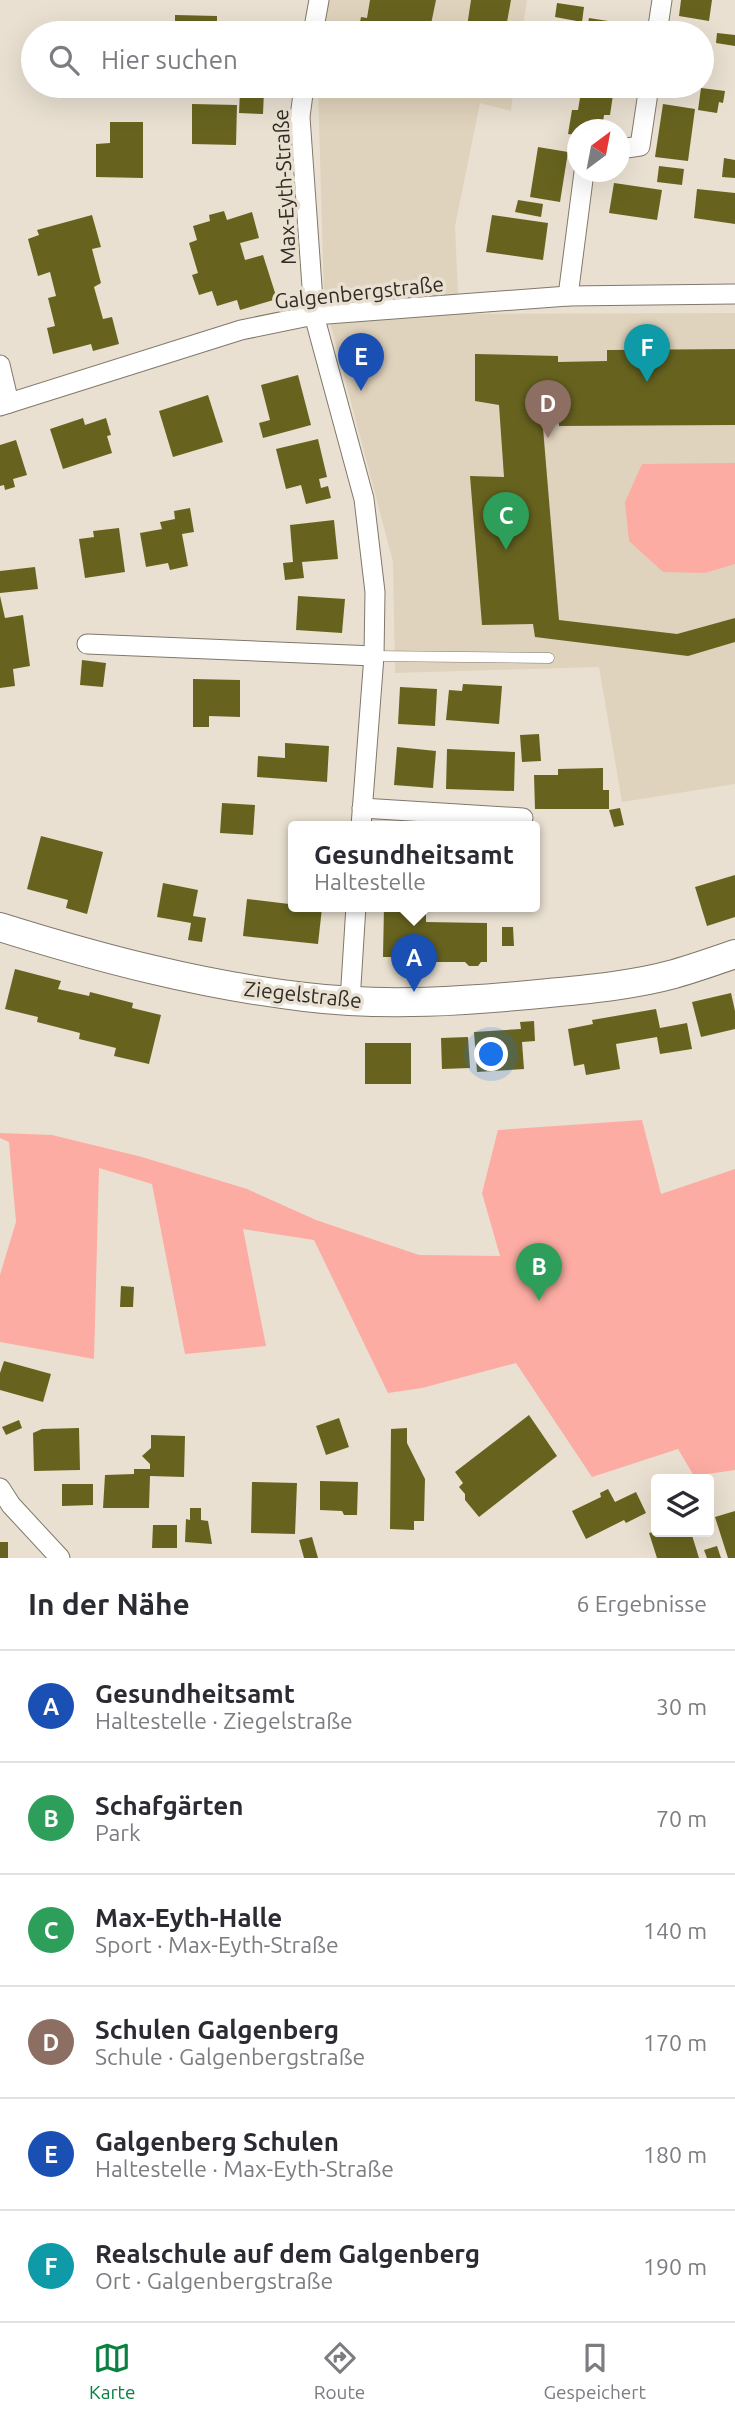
<!DOCTYPE html>
<html lang="de">
<head>
<meta charset="utf-8">
<style>
	body { margin:0; font-family:Ubuntu,sans-serif; background:#f2f2f3; color:#2b2b33 }
	.controls { position:absolute; right:21px; bottom:21px; display:grid; overflow:hidden; border-radius:7px; box-shadow:0 7px 28px #0002 }
	.controls button { width:63px; height:63px; display:grid; place-items:center; padding:0; border:0; border-bottom:2px solid #e1e1e2; background:#fff; color:#2b2b33; font:35px sans-serif }
	.compass { position:absolute; left:567px; top:119px; width:63px; height:63px; border-radius:50%; background:#fff; box-shadow:0 7px 28px #0002; rotate:32deg }
	.you { position:absolute; left:492px; top:1055px; width:24px; height:24px; margin:-18px; border:5px solid #fff; border-radius:50%; background:#1a73e8; box-shadow:0 0 0 10px #1a73e833 }
	.badge { display:grid; place-items:center; width:46px; height:46px; border-radius:50%; background:#0b8043; color:#fff; font-size:23px; font-weight:700 }
	.pin { position:absolute; translate:-50% -58px; filter:drop-shadow(0 2px 4px #0008) }
	.pin::after { content:''; position:absolute; top:37px; width:24px; height:21px; background:inherit; clip-path:polygon(0 0,100% 0,50% 100%) }
	.popup { position:absolute; left:288px; top:821px; width:252px; height:91px; box-sizing:border-box; display:grid; place-content:center; border-radius:7px; background:#fff; filter:drop-shadow(0 2px 5px #0005); font-size:23px; white-space:nowrap; color:#7c7c81 }
	.popup b { font-size:26px; color:#2b2b33 }
	.popup::after { content:''; position:absolute; left:50%; top:100%; margin-left:-14px; border:14px solid transparent; border-top-color:#fff }
	.list { margin:0; padding:0; list-style:none }
	h2 { display:flex; justify-content:space-between; align-items:center; height:91px; margin:0; padding:0 28px; font-size:30px }
	h2 small { font-size:23px; font-weight:400; color:#7c7c81 }
	.list li { display:grid; grid-template-columns:46px 1fr auto; gap:21px; align-items:center; box-sizing:border-box; height:112px; padding:0 28px; border-top:2px solid #e1e1e2 }
	.list b { display:block; font-size:26px; white-space:nowrap }
	.list p { margin:0; font-size:23px; white-space:nowrap; color:#7c7c81 }
	.list em { font-size:23px; font-style:normal; color:#7c7c81 }
	.icon { flex:none; width:38px; height:38px; fill:none; stroke:currentColor; stroke-width:2; stroke-linecap:round; stroke-linejoin:round }
	.map { position:relative; flex:none; width:735px; height:1558px; overflow:hidden }
	.search { position:absolute; background:#fff; box-shadow:0 7px 28px #0002; left:21px; right:21px; top:21px; height:77px; display:flex; align-items:center; gap:18px; box-sizing:border-box; padding:0 24px; border-radius:38px; color:#7c7c81; font-size:26px }
	.sheet { height:763px; background:#fff }
	nav { display:flex; justify-content:space-around; align-items:center; box-sizing:border-box; height:98px; border-top:2px solid #e1e1e2; background:#fff; font-size:19px; color:#7c7c81 }
	nav a { display:grid; justify-items:center; gap:4px }
	nav .on { color:#0b8043 }
	.map>svg:first-child { display:block }
</style>
</head>
<body>
<div class="map">
<svg width="735" height="1558" viewBox="0 0 735 1558">
	<rect width="100%" height="100%" fill="#e9e0d1"/>
	<g fill="#e0d3bd">
		<path d="M329 0H527L522 33H322Z"/>
		<path d="M318 86H514L511 111 480 103 455 226 459 314 735 313V784L622 802 599 667 395 673 393 562 324 299Z"/>
	</g>
	<g fill="#fcaca2">
		<path d="M735 463V564L705 573 663 572 629 541 625 502 642 464Z"/>
		<path d="M642 1120 661 1194 735 1169V1470L694 1476 678 1449 592 1477 516 1363 422 1388 388 1393 314 1240 243 1229 266 1346 185 1354 152 1184 99 1168 94 1359 0 1342V1275L16 1222 9 1142 0 1138V1133L52 1135 142 1157 247 1189 316 1220 419 1255 500 1256 482 1193 498 1130Z"/>
	</g>
	<g fill="#67631f">
		<path d="M370 0H436L430 29 446 33H358L361 17 367 18Z"/>
		<path d="M471 0H511L505 33H466Z"/>
		<path d="M681 0H712L709 21 679 16Z"/>
		<path d="M557 3 584 7 582 22 555 17Z"/>
		<path d="M175 15 217 16V33H175Z"/>
		<path d="M589 18 621 23 619 33H586Z"/>
		<path d="M717 33 735 35V46L716 43Z"/>
		<path d="M245 86H279V91H264L263 114 239 113 240 90H245Z"/>
		<path d="M582 86 614 88 610 115H604L602 130H578V135L568 134 572 110H578Z"/>
		<path d="M701 88 725 91 723 103 719 102 717 113 698 110Z"/>
		<path d="M192 104 237 105 236 145 192 144Z"/>
		<path d="M663 104 695 109 688 161 655 157Z"/>
		<path d="M110 122H143V178L96 177V144L110 143Z"/>
		<path d="M538 147 568 152 560 202 530 197Z"/>
		<path d="M724 158 735 160V178L722 177Z"/>
		<path d="M659 166 684 169 682 185 657 182Z"/>
		<path d="M614 183 662 190 657 220 609 213Z"/>
		<path d="M697 189 735 193V224L694 218Z"/>
		<path d="M518 200 543 204 541 217 515 212Z"/>
		<path d="M224 211 227 220 252 212 259 238 240 243 245 260 263 255 277 299 240 310 237 300 217 306 212 291 199 295 192 275 198 273 189 243 197 240 193 226 210 221 209 215Z"/>
		<path d="M92 215 101 247 92 249 101 283 94 287 103 319 112 317 119 344 93 351 91 344 53 354 47 328 55 326 48 298 56 296 50 272 38 276 28 239 39 235 37 230Z"/>
		<path d="M492 215 548 223 543 260 486 252Z"/>
		<path d="M735 349V425L559 426V403L551 406V427L543 428 559 620 677 634 735 618V642L688 656 535 637 533 624 482 625 470 476 504 477 499 405 475 401V354L558 356V362L607 361V350Z"/>
		<path d="M298 375 311 425 263 438 259 423 270 420 261 385Z"/>
		<path d="M208 395 223 442 173 457 159 411Z"/>
		<path d="M83 418 85 425 106 418 111 435 107 436 112 453 63 469 50 429Z"/>
		<path d="M318 439 327 477 319 479 321 488 328 486 331 498 306 504 301 485 286 489 276 449Z"/>
		<path d="M16 440 27 475 13 479 15 487 5 490 4 485 0 486V445Z"/>
		<path d="M190 508 194 532 182 534 188 566 170 570 168 563 146 567 140 533 162 529 160 522 175 519 174 511Z"/>
		<path d="M334 520 338 559 302 562 304 578 285 580 283 563 293 562 290 525Z"/>
		<path d="M119 528 125 572 85 578 79 539 94 537 93 531Z"/>
		<path d="M35 567 38 589 0 593V571Z"/>
		<path d="M0 596 5 618 23 615 30 666 13 669 15 686 0 688Z"/>
		<path d="M298 596 345 599 342 633 296 630Z"/>
		<path d="M82 660 106 663 103 687 80 685Z"/>
		<path d="M193 679 240 680V717L209 716V727H193Z"/>
		<path d="M463 684 502 686 499 724 446 720 449 690 462 691Z"/>
		<path d="M400 687 437 689 435 726 398 724Z"/>
		<path d="M539 734 541 761 522 762 520 735Z"/>
		<path d="M285 743 329 746 327 782 257 777 258 756 285 758Z"/>
		<path d="M397 747 436 751 433 788 394 785Z"/>
		<path d="M447 749 515 752 514 791 446 789Z"/>
		<path d="M603 768V790H609V809H535L534 775H558V769Z"/>
		<path d="M222 803 255 805 253 835 220 833Z"/>
		<path d="M620 808 624 825 614 827 609 810Z"/>
		<path d="M41 836 103 852 87 914 66 908 68 900 27 889Z"/>
		<path d="M735 875V917L707 926 695 887Z"/>
		<path d="M163 883 198 890 193 916 206 918 202 942 188 940 191 923 157 917Z"/>
		<path d="M247 899 322 908 318 944 243 936Z"/>
		<path d="M384 906 426 907V922L487 923V962H481L478 966H469L465 962H413L410 957H383Z"/>
		<path d="M502 927H513L514 946H502Z"/>
		<path d="M15 969 61 981 58 989 89 996 90 992 133 1003 132 1008 161 1015 149 1064 114 1056 116 1048 79 1039 80 1033 37 1022 38 1017 5 1009Z"/>
		<path d="M731 993 735 1011V1029L701 1037 692 1002Z"/>
		<path d="M656 1009 660 1028 687 1023 692 1049 660 1054 657 1037 616 1044 620 1069 586 1075 584 1064 574 1066 568 1029 593 1024 592 1020Z"/>
		<path d="M534 1021 535 1041 522 1042 524 1069 477 1072 474 1032 521 1029 520 1022Z"/>
		<path d="M468 1037 470 1068 442 1069 441 1038Z"/>
		<rect x="365" y="1043" width="46" height="41"/>
		<path d="M121 1286 134 1287 133 1307H120Z"/>
		<path d="M4 1361 51 1374 43 1402 0 1390V1373Z"/>
		<path d="M529 1415 557 1456 479 1517 465 1500V1494L459 1487 463 1483 455 1472Z"/>
		<path d="M339 1418 349 1447 326 1455 316 1426Z"/>
		<path d="M19 1420 22 1428 6 1435 2 1427Z"/>
		<path d="M79 1428 80 1470 34 1471 33 1433 42 1429Z"/>
		<path d="M407 1428V1443L425 1479 424 1521H414V1530L390 1529 391 1429Z"/>
		<path d="M151 1435 185 1436 184 1477 150 1476 149 1508H103L105 1475 134 1474V1469H150V1464L142 1456 151 1448Z"/>
		<path d="M320 1481 358 1482 357 1515H344L342 1511 320 1510Z"/>
		<path d="M252 1482 297 1483 295 1534 251 1533Z"/>
		<path d="M62 1484H93V1505L62 1506Z"/>
		<path d="M608 1489 615 1502 636 1492 646 1513 626 1523 624 1520 586 1539 572 1511 601 1497 600 1493Z"/>
		<path d="M190 1508H201V1520L208 1521 212 1544 185 1542 186 1519 190 1520Z"/>
		<path d="M735 1511V1558H728L715 1517Z"/>
		<path d="M153 1525H177V1548H152Z"/>
		<path d="M656 1531 691 1532 699 1558H657L649 1533Z"/>
		<path d="M312 1537 318 1558H304L299 1540Z"/>
		<rect x="0" y="1542" width="8" height="16"/>
		<path d="M717 1546 721 1558H707L704 1550Z"/>
	</g>
	<g fill="none" stroke-linecap="round" stroke-linejoin="round">
		<g stroke="#80786a" stroke-width="11">
			<path id="service" d="M374 656 549 658"/>
		</g>
		<g stroke="#80786a" stroke-width="21">
			<g id="minor">
				<path d="M313 33 319 0"/>
				<path d="M657 33 662 0"/>
				<path d="M304 86 300 117 314 315 364 499 375 592 374 656 361 826"/>
				<path d="M620 149 640 146 649 86"/>
				<path d="M568 296 584 172"/>
				<path d="M0 365 9 403"/>
				<path d="M0 406 241 330 314 315 568 296 735 294"/>
				<path d="M87 644 374 656"/>
				<path d="M362 808 523 818"/>
				<path d="M350 1001 356 906"/>
				<path d="M0 1488 11 1505 60 1558"/>
			</g>
		</g>
		<g stroke="#80786a" stroke-width="30">
			<path id="secondary" d="M0 927C99 958 201 985 305 997 386 1007 468 1001 549 993 590 989 634 985 674 974 695 968 715 961 735 954"/>
		</g>
		<use href="#service" stroke="#fff" stroke-width="10"/>
		<use href="#minor" stroke="#fff" stroke-width="19"/>
		<use href="#secondary" stroke="#fff" stroke-width="28"/>
	</g>
	<g text-anchor="middle" dominant-baseline="central" stroke-width="7" stroke-linejoin="round" paint-order="stroke">
		<g font-size="21" fill="#2f2b25" stroke="#e9e0d1">
			<text transform="translate(284 187) rotate(-93)">Max-Eyth-Straße</text>
			<text transform="translate(359 292) rotate(-6)">Galgenbergstraße</text>
			<text transform="translate(303 994) rotate(6)">Ziegelstraße</text>
		</g>
	</g>
</svg>
<div class="controls">
<button><svg class="icon" aria-label="layers" viewBox="0 0 24 24"><path d="M12 4l9 5-9 5-9-5zM3 14l9 5 9-5"/></svg></button>
</div>
<svg class="compass" viewBox="-18 -18 36 36"><path d="M0-13l5 13h-10z" fill="#e53935"/><path d="M0 13l5-13h-10z" fill="#7c7c81"/></svg>
<div class="you"></div>
<div class="pin badge" style="left:414px;top:992px;background:#1a4fb4">A</div>
<div class="popup"><b>Gesundheitsamt</b>Haltestelle</div>
<div class="pin badge" style="left:539px;top:1301px;background:#2e9e5b">B</div>
<div class="pin badge" style="left:506px;top:550px;background:#2e9e5b">C</div>
<div class="pin badge" style="left:548px;top:438px;background:#8d6e63">D</div>
<div class="pin badge" style="left:361px;top:391px;background:#1a4fb4">E</div>
<div class="pin badge" style="left:647px;top:382px;background:#0f9aa8">F</div>
<div class="search"><svg class="icon" aria-label="search" viewBox="0 0 24 24"><circle cx="10" cy="10" r="6"/><path d="M15 15l6 6"/></svg>Hier suchen</div>
</div>
<section class="sheet">
<h2>In der Nähe<small>6 Ergebnisse</small></h2>
<ul class="list">
<li><span class="badge" style="background:#1a4fb4">A</span><div><b>Gesundheitsamt</b><p>Haltestelle · Ziegelstraße</p></div><em>30 m</em></li>
<li><span class="badge" style="background:#2e9e5b">B</span><div><b>Schafgärten</b><p>Park</p></div><em>70 m</em></li>
<li><span class="badge" style="background:#2e9e5b">C</span><div><b>Max-Eyth-Halle</b><p>Sport · Max-Eyth-Straße</p></div><em>140 m</em></li>
<li><span class="badge" style="background:#8d6e63">D</span><div><b>Schulen Galgenberg</b><p>Schule · Galgenbergstraße</p></div><em>170 m</em></li>
<li><span class="badge" style="background:#1a4fb4">E</span><div><b>Galgenberg Schulen</b><p>Haltestelle · Max-Eyth-Straße</p></div><em>180 m</em></li>
<li><span class="badge" style="background:#0f9aa8">F</span><div><b>Realschule auf dem Galgenberg</b><p>Ort · Galgenbergstraße</p></div><em>190 m</em></li>
</ul>
</section>
<nav>
<a class="on"><svg class="icon" aria-label="map" viewBox="0 0 24 24"><path d="M3 6l6-2 6 2 6-2v14l-6 2-6-2-6 2zM9 4v14M15 6v14"/></svg>Karte</a>
<a><svg class="icon" aria-label="directions" viewBox="0 0 24 24"><path d="M12 3l9 9-9 9-9-9zM9 14v-3h6M13 9l2 2-2 2"/></svg>Route</a>
<a><svg class="icon" aria-label="saved" viewBox="0 0 24 24"><path d="M7 4h10v16l-5-4-5 4z"/></svg>Gespeichert</a>
</nav>
</body>
</html>
